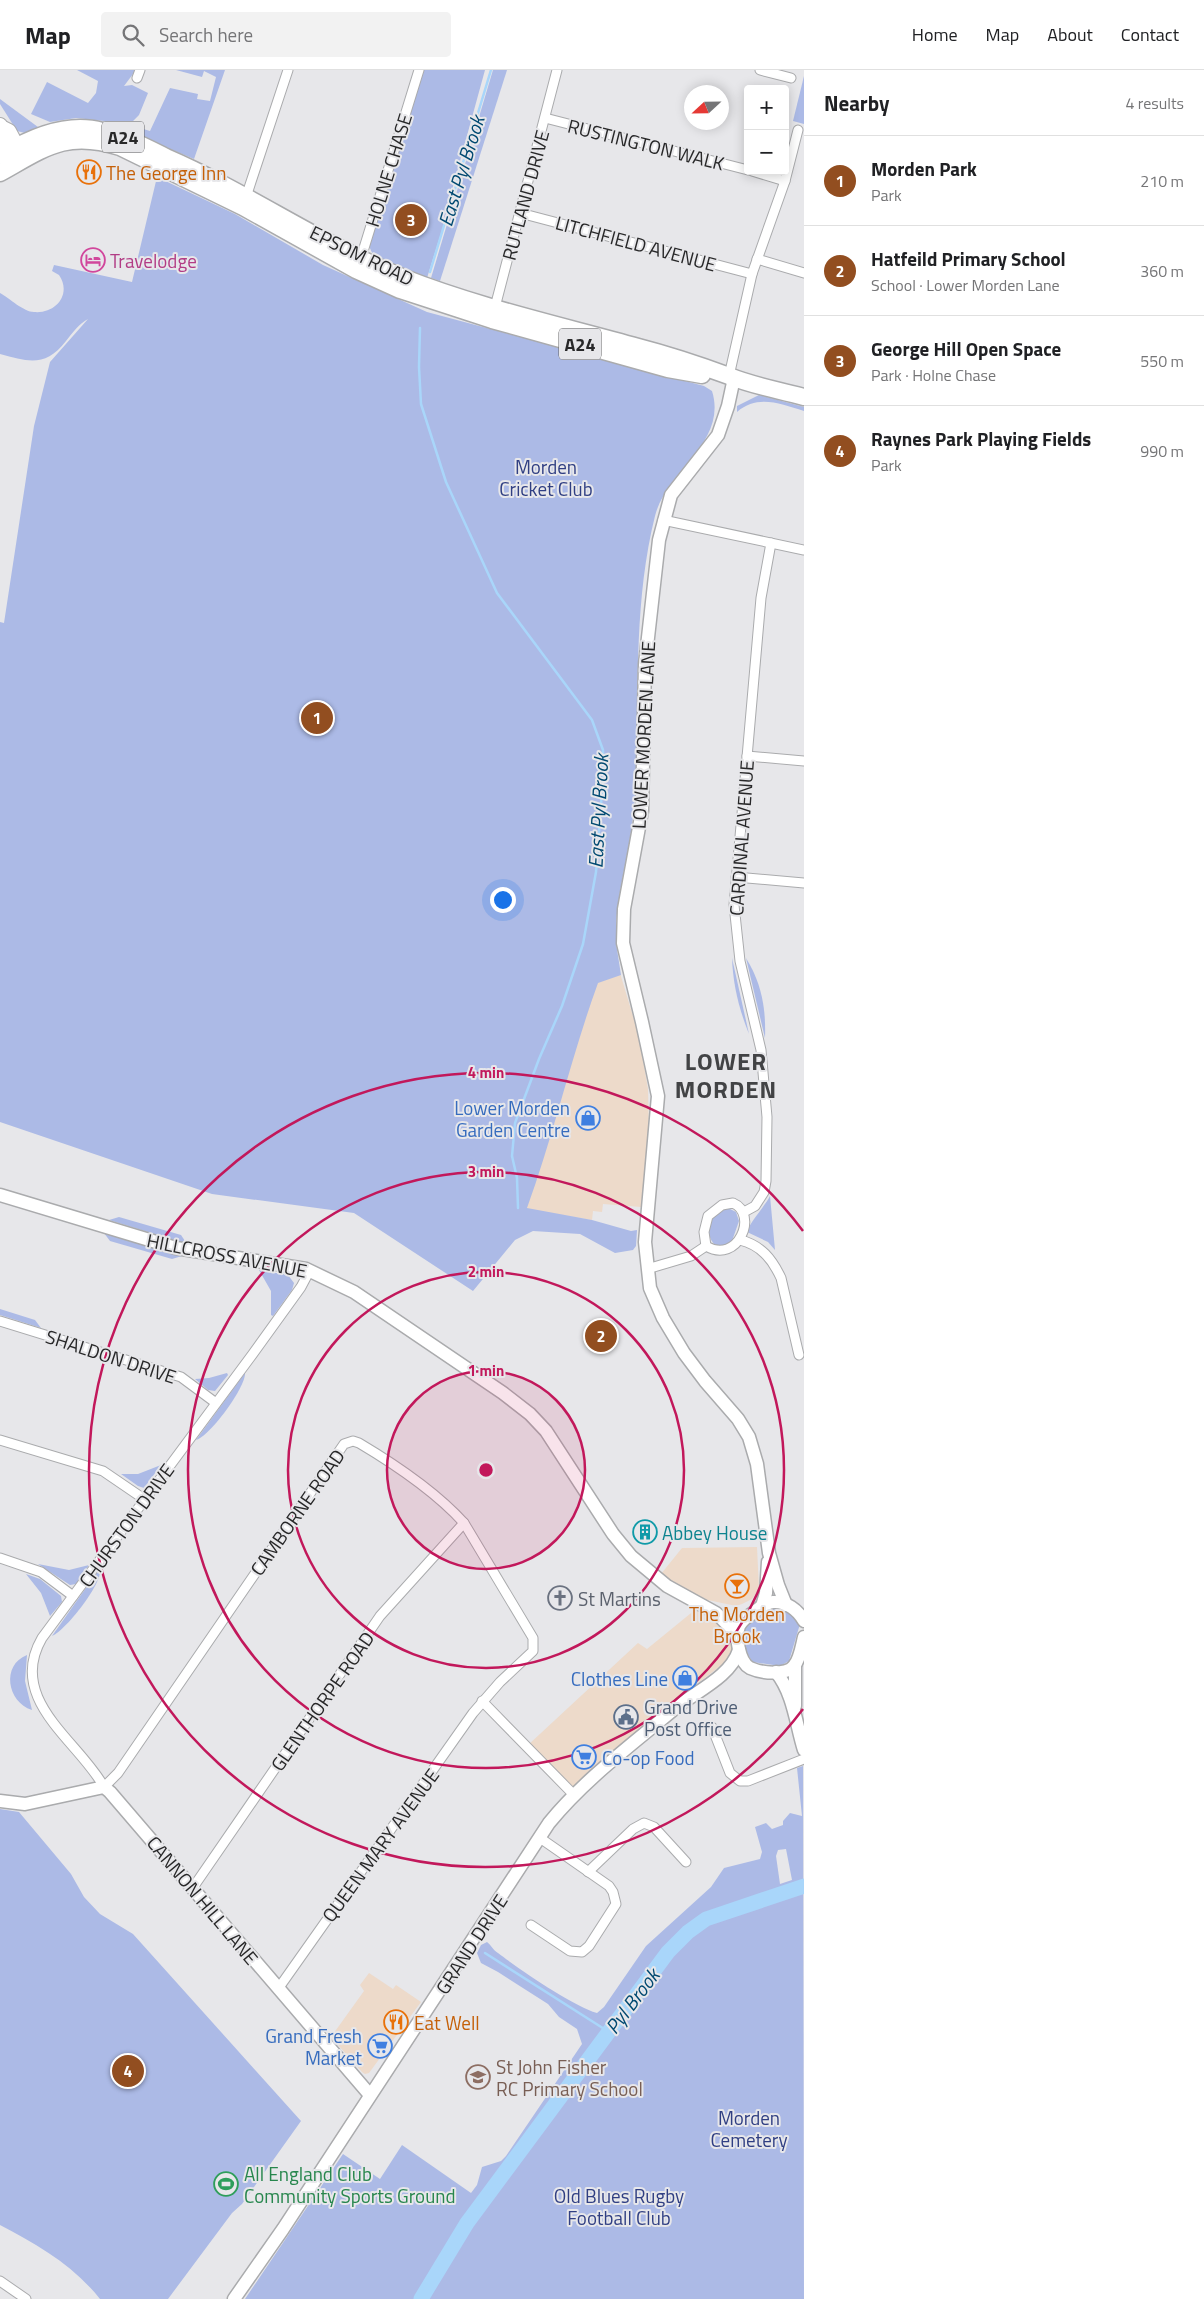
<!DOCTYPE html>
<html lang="en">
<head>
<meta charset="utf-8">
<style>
	body { margin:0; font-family:"Titillium Web",sans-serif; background:#f2f2f2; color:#202124 }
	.controls { position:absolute; right:15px; top:15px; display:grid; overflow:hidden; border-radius:5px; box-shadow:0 2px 12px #0003 }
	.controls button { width:45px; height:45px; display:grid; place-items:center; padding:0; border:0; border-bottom:1px solid #e0e0e0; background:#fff; color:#202124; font:25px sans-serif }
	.compass { position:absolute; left:684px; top:15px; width:45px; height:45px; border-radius:50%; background:#fff; box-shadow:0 2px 12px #0003; rotate:248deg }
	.you { position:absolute; left:502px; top:829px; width:18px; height:18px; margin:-12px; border:4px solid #fff; border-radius:50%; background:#1a73e8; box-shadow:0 0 0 8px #1a73e833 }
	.badge { display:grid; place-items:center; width:32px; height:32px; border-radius:50%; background:#924e20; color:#fff; font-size:16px; font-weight:700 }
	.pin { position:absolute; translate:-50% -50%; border:2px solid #fff; box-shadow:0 1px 5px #0006 }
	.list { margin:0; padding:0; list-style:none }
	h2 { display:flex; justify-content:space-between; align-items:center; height:65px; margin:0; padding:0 20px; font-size:21px }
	h2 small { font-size:16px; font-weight:400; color:#757577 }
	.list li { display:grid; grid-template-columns:32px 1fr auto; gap:15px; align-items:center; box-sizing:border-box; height:90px; padding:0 20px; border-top:1px solid #e0e0e0 }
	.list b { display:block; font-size:19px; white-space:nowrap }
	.list p { margin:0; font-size:16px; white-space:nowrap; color:#757577 }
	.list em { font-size:16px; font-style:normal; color:#757577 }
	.icon { flex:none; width:28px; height:28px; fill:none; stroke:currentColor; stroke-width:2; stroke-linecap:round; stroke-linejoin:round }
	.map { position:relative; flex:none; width:804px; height:2229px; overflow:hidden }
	header { display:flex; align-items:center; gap:30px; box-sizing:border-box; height:70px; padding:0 25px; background:#fff; border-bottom:1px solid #e0e0e0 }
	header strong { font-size:24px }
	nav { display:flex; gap:28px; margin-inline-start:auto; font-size:18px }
	.search { width:350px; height:45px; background:#f2f2f2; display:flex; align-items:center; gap:12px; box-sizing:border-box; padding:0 18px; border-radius:5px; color:#757577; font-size:19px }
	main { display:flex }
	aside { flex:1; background:#fff }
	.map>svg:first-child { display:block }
</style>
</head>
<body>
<header>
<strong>Map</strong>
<div class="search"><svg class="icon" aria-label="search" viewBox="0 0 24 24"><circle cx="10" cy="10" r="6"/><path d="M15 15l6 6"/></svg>Search here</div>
<nav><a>Home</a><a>Map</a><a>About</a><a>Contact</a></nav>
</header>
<main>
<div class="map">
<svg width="804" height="2229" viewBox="0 0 804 2229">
	<rect width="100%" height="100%" fill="#e7e7ea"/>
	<g fill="#eddaca">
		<path d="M620 903 639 966 648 1019 649 1060 641 1137 603 1134 602 1142 593 1141 592 1150 526 1139 577 969 597 912Z"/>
		<path d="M757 1477 759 1519 752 1529 742 1534 736 1536 703 1529 680 1517 661 1504 682 1478Z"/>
		<path d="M696 1539 731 1562 734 1579 730 1589 671 1633 570 1721 527 1676 638 1573 647 1579Z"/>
		<path d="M369 1903 393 1919 396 1915 421 1932 369 2003 365 2004 362 2002 331 1967 364 1921 360 1915Z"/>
	</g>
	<g fill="#acbae6" fill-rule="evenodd">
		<path d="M77 0H136L124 16 132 15 148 23 139 45 133 51 140 58 150 61 170 18 198 24 197 29 210 31 216 7 204 1 202 7 176 0H225L194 89 104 51 76 48 50 52 31 44 47 12 88 33 96 23 98 11Z"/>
		<path d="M424 0H485L451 124 453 125 427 208 374 187 369 176Z"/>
		<path d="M493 0H507L440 211 431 208Z"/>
		<path d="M804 6V54L793 51Z"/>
		<path d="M0 29 42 60 29 64 17 61 0 34Z"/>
		<path d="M157 107 235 144 323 195 427 242 704 316 712 321C728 373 666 401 655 446 632 538 640 632 635 725 633 768 620 809 616 852V873L621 905 598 913C571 987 554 1064 527 1138L592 1150 631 1161 637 1160 636 1176 633 1180 615 1183 580 1164 533 1161 515 1170 473 1221 354 1143 212 1124 0 1052V552L4 553 34 356 50 292 88 249C79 254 73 262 66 271 46 297 29 292 0 284V223C9 228 24 242 34 242 56 244 72 224 59 205L52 201 54 195 132 212Z"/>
		<path d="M759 325 804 337V341C780 334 758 324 737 342V336Z"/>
		<path d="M732 888 749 964C739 939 733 915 732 888Z"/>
		<path d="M746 888C762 914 766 939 765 968Z"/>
		<path d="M770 1126 775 1180 768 1172 747 1162C749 1153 765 1136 770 1126Z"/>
		<path d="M728 1138 736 1142 739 1151 732 1171 722 1177 714 1174C706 1165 709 1156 714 1145Z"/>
		<path d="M119 1147 181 1165 187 1174 109 1150Z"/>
		<path d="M104 1163V1162L182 1186 172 1189 110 1171Z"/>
		<path d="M259 1200 288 1205 294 1213 292 1220 273 1246 271 1245V1221Z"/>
		<path d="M0 1239 35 1250 41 1258 0 1245Z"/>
		<path d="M227 1303 228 1305 215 1321 208 1320 195 1309 209 1308Z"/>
		<path d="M245 1303C246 1317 210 1366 196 1370Z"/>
		<path d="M161 1395 144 1418 138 1416 121 1404H138Z"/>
		<path d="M38 1494 69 1500 89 1495 76 1514 70 1515Z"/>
		<path d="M100 1498C104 1512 66 1560 52 1566Z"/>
		<path d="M26 1504 40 1509 61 1526 62 1532 50 1546 41 1523Z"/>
		<path d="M777 1536 789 1542 800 1554 789 1591 780 1596 753 1592C745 1584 742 1566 745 1555L771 1538Z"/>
		<path d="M27 1585 25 1611 32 1640C7 1632 1 1595 27 1585Z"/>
		<path d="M803 1696 804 2229H245L343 2084 380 2109 402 2075 471 2123 477 2115 482 2097 501 2091 506 2086 582 1974 577 1959 559 1947 548 1934 498 1902 481 1893 477 1883 481 1875 487 1872C491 1875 493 1880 498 1883 519 1899 573 1936 597 1943L604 1937 646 1876 711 1817 724 1798 760 1789 762 1782 755 1757 766 1753 772 1759 783 1755V1751L790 1743 802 1746 797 1698ZM786 1779 792 1810 780 1814 776 1786 778 1780Z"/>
		<path d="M0 1739 19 1742 71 1804 84 1827 100 1844 133 1864 301 2051 242 2134 232 2143 168 2229H100C74 2196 37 2174 0 2155Z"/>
	</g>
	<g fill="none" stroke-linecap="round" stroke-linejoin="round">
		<g stroke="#a9d6fa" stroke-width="2.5">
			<path d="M430 202 491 0"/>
			<path d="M420 258 419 297 421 334 446 412 497 523 592 650 603 680V708L596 802 583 874 562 936 539 989 515 1053 512 1086 517 1108 518 1138"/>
			<path d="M485 1883 609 1962"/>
		</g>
		<path stroke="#a9d6fa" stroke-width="15" d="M421 2229 467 2153 668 1882 688 1862 706 1849 804 1816"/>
		<g stroke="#aaabad" stroke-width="11">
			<g id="street">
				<path d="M760 0 791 8"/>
				<path d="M137 8 140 0"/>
				<path d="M545 48 748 100"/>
				<path d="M752 101 785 111"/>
				<path d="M245 130 288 0"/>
				<path d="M520 143 752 204"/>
				<path d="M757 189 804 203"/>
				<path d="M360 191 419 0"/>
				<path d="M494 241 557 0"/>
				<path d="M729 306 752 204 785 111 798 60"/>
				<path d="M663 450 804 480"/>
				<path d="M747 686 804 691"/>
				<path d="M736 807 804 813"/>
				<path d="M733 1133C759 1144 738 1195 706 1176L704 1162 708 1146 722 1135Z"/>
				<path d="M744 1142 755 1136 764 1122 766 1111 767 1047 761 980 740 891 734 835 761 528 771 473"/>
				<path d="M740 1170C761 1175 772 1189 781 1208L799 1285"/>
				<path d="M647 1199 691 1186 706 1176"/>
				<path d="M0 1251 181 1307 216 1333"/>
				<path d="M0 1370 103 1401 144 1429"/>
				<path d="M0 1488 41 1502 73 1526"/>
				<path d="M482 1631 574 1725"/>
				<path d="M712 1657 730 1703 740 1711H748L804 1689"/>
				<path d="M588 1802 633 1759 644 1753 654 1757 686 1792"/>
				<path d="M192 1819 380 1546 464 1453"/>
				<path d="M531 1855 570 1881 582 1882 589 1876 616 1834 613 1822 609 1816 540 1768"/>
				<path d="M278 1919 473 1643 500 1612 533 1581V1568L464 1453C435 1421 396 1395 359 1373L353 1371 344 1374 118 1703 104 1717C79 1671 6 1630 42 1568L252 1285 301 1217 310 1200"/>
				<path d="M0 2211 26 2229"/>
			</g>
		</g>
		<g stroke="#aaabad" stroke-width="15">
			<g id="secondary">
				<path d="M734 308 728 336 718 365 671 425 659 470 645 594 642 741 624 839 623 873 642 952 658 1026 645 1172 650 1218 663 1248 684 1283 705 1311 738 1349 749 1367 757 1394 769 1483 778 1515 786 1535"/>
				<path d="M0 1125 176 1178 306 1199 354 1222 503 1323 530 1344 546 1361 613 1464 631 1486 667 1516 716 1543 738 1565"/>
				<path d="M762 1536 766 1523 768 1492"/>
				<path d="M804 1551C798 1540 786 1531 773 1532 765 1533 759 1538 753 1543 748 1546 742 1550 739 1556 735 1567 739 1592 750 1598 761 1603 786 1606 794 1596 800 1589 802 1575 804 1567"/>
				<path d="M776 1602C794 1624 796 1655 804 1680"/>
				<path d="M795 1636V1595"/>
				<path d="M0 1731 25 1734 104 1717 110 1722 370 2025"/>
				<path d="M234 2229 283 2159 549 1753C584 1710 630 1676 673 1640 694 1622 730 1608 739 1580"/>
			</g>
		</g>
		<g stroke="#aaabad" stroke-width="16">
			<g id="primary">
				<path d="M0 55C3 66 1 82 17 85"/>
				<path d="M1 57 9 61 17 76"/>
			</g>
		</g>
		<g stroke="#aaabad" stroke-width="19">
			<g id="highway">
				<path d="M0 86C29 68 67 51 102 61 125 66 146 77 166 87 247 122 320 174 402 207 478 237 559 255 638 277 669 285 699 295 729 306 753 316 779 320 804 327"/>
				<path d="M0 103C45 78 66 60 120 77L243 137 356 200 400 220 492 250 668 299 702 305"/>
			</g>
		</g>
		<use href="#street" stroke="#fff" stroke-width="9"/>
		<use href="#secondary" stroke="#fff" stroke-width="12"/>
		<use href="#primary" stroke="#fff" stroke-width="14"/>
		<use href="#highway" stroke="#fff" stroke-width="16"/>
	</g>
	<circle cx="486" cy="1400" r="99" fill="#c2185b" fill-opacity=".12"/>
	<g fill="none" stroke="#c2185b" stroke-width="2.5">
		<circle cx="486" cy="1400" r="99"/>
		<circle cx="486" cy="1400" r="198"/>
		<circle cx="486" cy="1400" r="298"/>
		<path d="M803 1639A397 397 0 1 1 803 1161"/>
	</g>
	<defs>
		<g id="restaurant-ring" transform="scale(1.25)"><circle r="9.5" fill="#e7e7ea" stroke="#e8710a" stroke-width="1.5"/><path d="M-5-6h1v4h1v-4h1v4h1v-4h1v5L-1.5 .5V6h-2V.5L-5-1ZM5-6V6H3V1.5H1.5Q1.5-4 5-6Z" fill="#e8710a"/></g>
		<g id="hotel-ring" transform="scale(1.25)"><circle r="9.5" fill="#e7e7ea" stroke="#d1479c" stroke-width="1.5"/><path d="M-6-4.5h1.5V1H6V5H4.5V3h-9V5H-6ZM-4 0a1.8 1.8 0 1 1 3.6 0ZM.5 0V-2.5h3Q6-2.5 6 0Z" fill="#d1479c"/></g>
		<g id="shop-ring" transform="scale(1.25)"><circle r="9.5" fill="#e7e7ea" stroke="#3f7fe0" stroke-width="1.5"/><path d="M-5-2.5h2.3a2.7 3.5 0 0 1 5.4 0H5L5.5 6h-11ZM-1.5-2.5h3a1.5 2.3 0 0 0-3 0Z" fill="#3f7fe0"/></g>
		<g id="building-ring" transform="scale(1.25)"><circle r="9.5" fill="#e7e7ea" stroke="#0f9aa8" stroke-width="1.5"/><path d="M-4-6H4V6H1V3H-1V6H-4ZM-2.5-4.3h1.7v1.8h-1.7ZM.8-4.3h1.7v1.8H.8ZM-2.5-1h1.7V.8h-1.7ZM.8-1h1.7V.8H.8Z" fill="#0f9aa8"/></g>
		<g id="bar-ring" transform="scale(1.25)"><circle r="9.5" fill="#e7e7ea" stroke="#e8710a" stroke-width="1.5"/><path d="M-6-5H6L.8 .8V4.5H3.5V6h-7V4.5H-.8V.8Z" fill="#e8710a"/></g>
		<g id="church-ring" transform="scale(1.25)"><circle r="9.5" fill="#e7e7ea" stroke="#6b7280" stroke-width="1.5"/><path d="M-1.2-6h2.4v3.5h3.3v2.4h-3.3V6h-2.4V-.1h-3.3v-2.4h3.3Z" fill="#6b7280"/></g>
		<g id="civic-ring" transform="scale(1.25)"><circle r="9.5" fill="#e7e7ea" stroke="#5c6f8a" stroke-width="1.5"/><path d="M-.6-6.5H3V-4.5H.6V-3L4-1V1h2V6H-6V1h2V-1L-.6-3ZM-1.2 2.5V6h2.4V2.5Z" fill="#5c6f8a"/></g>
		<g id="supermarket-ring" transform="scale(1.25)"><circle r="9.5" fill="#e7e7ea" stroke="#3f7fe0" stroke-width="1.5"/><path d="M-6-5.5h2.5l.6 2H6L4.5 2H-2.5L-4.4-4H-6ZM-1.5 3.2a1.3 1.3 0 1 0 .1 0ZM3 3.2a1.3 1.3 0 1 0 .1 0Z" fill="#3f7fe0"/></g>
		<g id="school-ring" transform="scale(1.25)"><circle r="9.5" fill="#e7e7ea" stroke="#8d6e63" stroke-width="1.5"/><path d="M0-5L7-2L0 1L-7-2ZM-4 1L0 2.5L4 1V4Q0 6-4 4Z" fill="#8d6e63"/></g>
		<g id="stadium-ring" transform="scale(1.25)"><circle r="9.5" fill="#e7e7ea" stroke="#2e9e5b" stroke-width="1.5"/><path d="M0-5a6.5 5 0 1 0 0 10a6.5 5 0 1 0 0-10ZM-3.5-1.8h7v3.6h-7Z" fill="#2e9e5b"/></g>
	</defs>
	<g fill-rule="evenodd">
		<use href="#restaurant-ring" x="89" y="102"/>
		<use href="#hotel-ring" x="93" y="190"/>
		<use href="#shop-ring" x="588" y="1048"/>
		<use href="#building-ring" x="645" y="1462"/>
		<use href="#bar-ring" x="737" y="1516"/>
		<use href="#church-ring" x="560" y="1528"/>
		<use href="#shop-ring" x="685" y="1608"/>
		<use href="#civic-ring" x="626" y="1647"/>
		<use href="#supermarket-ring" x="584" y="1687"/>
		<use href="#restaurant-ring" x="396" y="1952"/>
		<use href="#supermarket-ring" x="380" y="1976"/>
		<use href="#school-ring" x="478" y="2007"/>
		<use href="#stadium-ring" x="226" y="2114"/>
	</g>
	<g text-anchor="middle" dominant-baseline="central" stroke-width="4" stroke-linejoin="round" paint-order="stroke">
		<g fill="#e7e7ea" stroke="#616163" stroke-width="1">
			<rect x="102" y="51.5" width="42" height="31" rx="4"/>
			<rect x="559" y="258.5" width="42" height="31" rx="4"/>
		</g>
		<g font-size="18" font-weight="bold" fill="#282829">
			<text x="123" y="67">A24</text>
			<text x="580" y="274">A24</text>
		</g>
		<g font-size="19" fill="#282829" stroke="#e7e7ea">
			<text transform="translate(646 74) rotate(14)">RUSTINGTON WALK</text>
			<text transform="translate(388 100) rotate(-73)">HOLNE CHASE</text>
			<text transform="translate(525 125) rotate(-75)">RUTLAND DRIVE</text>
			<text transform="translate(636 173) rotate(15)">LITCHFIELD AVENUE</text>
			<text transform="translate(362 185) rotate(26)">EPSOM ROAD</text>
			<text transform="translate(643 665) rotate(-87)">LOWER MORDEN LANE</text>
			<text transform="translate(741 768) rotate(-86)">CARDINAL AVENUE</text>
			<text transform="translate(227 1185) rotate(11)">HILLCROSS AVENUE</text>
			<text transform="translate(111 1286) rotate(18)">SHALDON DRIVE</text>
			<text transform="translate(297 1442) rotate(-55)">CAMBORNE ROAD</text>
			<text transform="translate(126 1455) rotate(-54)">CHURSTON DRIVE</text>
			<text transform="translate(322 1631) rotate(-55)">GLENTHORPE ROAD</text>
			<text transform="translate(380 1775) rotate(-54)">QUEEN MARY AVENUE</text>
			<text transform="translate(203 1830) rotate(50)">CANNON HILL LANE</text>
			<text transform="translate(471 1874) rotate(-57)">GRAND DRIVE</text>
		</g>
		<g font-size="19" fill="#c56008" stroke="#e7e7ea" text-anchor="start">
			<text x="106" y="102">The George Inn</text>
			<text x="737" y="1543" text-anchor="middle">The Morden<tspan x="737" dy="22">Brook</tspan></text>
			<text x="414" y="1952">Eat Well</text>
		</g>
		<g font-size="19" fill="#b23c85" stroke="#e7e7ea" text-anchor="start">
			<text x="110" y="190">Travelodge</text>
		</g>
		<g font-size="19" fill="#303f83" stroke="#e7e7ea">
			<text x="546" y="396">Morden<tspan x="546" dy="22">Cricket Club</tspan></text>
			<text x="749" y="2047">Morden<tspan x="749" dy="22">Cemetery</tspan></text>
			<text x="619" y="2125">Old Blues Rugby<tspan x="619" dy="22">Football Club</tspan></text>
		</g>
		<g font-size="19" fill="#366cbe" stroke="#e7e7ea" text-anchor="end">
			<text x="570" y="1037">Lower Morden<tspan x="570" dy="22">Garden Centre</tspan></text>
			<text x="668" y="1608">Clothes Line</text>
			<text x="602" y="1687" text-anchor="start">Co-op Food</text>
			<text x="362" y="1965">Grand Fresh<tspan x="362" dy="22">Market</tspan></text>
		</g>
		<g font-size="19" fill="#0d838f" stroke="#e7e7ea" text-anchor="start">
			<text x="662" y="1462">Abbey House</text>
		</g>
		<g font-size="19" fill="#5b616d" stroke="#e7e7ea" text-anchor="start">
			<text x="578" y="1528">St Martins</text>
		</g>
		<g font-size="19" fill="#4e5e75" stroke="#e7e7ea" text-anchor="start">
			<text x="644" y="1636">Grand Drive<tspan x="644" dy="22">Post Office</tspan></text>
		</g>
		<g font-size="19" fill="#785e54" stroke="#e7e7ea" text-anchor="start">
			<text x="496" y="1996">St John Fisher<tspan x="496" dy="22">RC Primary School</tspan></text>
		</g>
		<g font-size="19" fill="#27864d" stroke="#e7e7ea" text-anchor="start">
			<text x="244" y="2103">All England Club<tspan x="244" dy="22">Community Sports Ground</tspan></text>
		</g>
		<g font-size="20" font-style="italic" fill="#004971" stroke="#e7e7ea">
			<text transform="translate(461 101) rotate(-73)">East Pyl Brook</text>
			<text transform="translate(598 741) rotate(-87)">East Pyl Brook</text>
			<text transform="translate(632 1931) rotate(-53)">Pyl Brook</text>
		</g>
		<g font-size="24" font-weight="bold" letter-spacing="1" fill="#424345" stroke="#e7e7ea">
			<text x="726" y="991">LOWER<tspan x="726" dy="28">MORDEN</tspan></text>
		</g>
	</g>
	<circle cx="486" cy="1400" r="8" fill="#c2185b" stroke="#e7e7ea" stroke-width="2.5"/>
	<g font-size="15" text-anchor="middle" font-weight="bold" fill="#c2185b" stroke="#e7e7ea" stroke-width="4" stroke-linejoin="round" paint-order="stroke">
		<text x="486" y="1008">4 min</text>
		<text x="486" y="1107">3 min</text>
		<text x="486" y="1207">2 min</text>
		<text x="486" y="1306">1 min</text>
	</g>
</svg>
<div class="controls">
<button>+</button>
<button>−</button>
</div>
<svg class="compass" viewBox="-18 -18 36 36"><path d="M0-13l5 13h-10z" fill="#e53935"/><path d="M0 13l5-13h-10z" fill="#757577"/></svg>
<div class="you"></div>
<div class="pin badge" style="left:317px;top:648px">1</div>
<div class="pin badge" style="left:601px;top:1266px">2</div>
<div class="pin badge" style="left:411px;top:150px">3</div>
<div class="pin badge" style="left:128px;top:2001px">4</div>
</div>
<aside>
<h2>Nearby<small>4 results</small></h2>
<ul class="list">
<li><span class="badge">1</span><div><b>Morden Park</b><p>Park</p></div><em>210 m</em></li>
<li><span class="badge">2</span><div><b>Hatfeild Primary School</b><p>School · Lower Morden Lane</p></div><em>360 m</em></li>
<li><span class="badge">3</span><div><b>George Hill Open Space</b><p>Park · Holne Chase</p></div><em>550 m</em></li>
<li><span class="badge">4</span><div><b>Raynes Park Playing Fields</b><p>Park</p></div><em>990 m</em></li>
</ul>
</aside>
</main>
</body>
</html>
